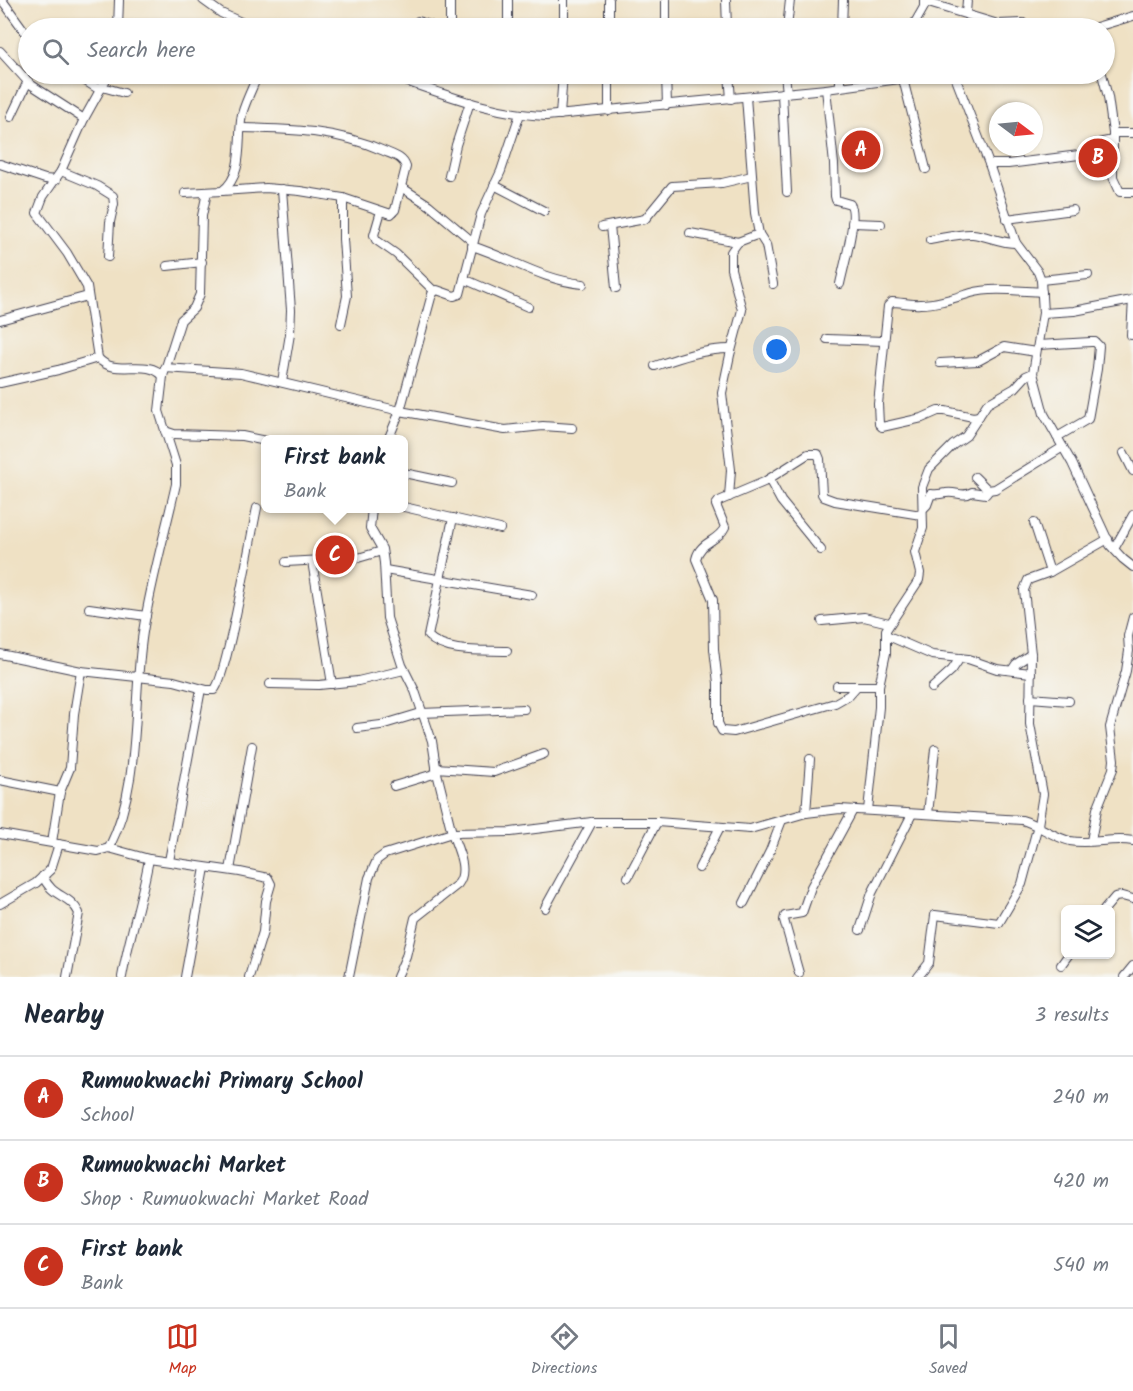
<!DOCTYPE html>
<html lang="en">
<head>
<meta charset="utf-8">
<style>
	body { margin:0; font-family:Kalam,sans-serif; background:#f2f2f3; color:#1f2937 }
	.controls { position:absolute; right:18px; bottom:18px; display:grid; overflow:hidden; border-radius:9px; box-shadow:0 2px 4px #0004 }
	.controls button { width:54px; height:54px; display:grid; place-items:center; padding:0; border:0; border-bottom:2px solid #e0e1e3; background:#fff; color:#1f2937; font:30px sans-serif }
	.compass { position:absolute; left:989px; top:102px; width:54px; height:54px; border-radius:50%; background:#fff; box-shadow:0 2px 4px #0004; rotate:106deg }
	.you { position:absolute; left:777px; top:350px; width:21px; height:21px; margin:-15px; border:4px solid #fff; border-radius:50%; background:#1a73e8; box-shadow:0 0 0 9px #1a73e833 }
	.badge { display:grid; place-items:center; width:39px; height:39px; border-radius:50%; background:#c8321e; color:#fff; font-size:20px; font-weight:700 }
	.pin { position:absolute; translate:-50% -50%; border:3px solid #fff; box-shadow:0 2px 6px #0006 }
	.popup { position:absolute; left:261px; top:435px; width:147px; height:78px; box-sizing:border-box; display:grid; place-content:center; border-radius:9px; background:#fff; filter:drop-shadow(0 2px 4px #0005); font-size:20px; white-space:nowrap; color:#747a83 }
	.popup b { font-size:22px; color:#1f2937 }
	.popup::after { content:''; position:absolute; left:50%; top:100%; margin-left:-12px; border:12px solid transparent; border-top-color:#fff }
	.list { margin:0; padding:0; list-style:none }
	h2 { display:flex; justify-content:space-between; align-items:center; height:78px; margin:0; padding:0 24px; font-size:26px }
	h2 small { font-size:20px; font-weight:400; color:#747a83 }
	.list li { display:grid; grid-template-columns:39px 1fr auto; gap:18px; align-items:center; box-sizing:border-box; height:84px; padding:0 24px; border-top:2px solid #e0e1e3 }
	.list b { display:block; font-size:22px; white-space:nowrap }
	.list p { margin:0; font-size:20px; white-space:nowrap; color:#747a83 }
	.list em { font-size:20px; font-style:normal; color:#747a83 }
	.icon { flex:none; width:33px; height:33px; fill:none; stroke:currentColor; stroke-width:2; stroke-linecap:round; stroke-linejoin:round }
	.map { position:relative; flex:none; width:1133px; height:977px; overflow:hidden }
	.search { position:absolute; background:#fff; box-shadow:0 2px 4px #0004; left:18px; right:18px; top:18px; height:66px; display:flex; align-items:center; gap:15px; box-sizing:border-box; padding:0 21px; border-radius:33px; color:#747a83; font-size:22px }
	.sheet { height:330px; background:#fff }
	nav { display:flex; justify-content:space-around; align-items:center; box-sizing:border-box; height:84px; border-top:2px solid #e0e1e3; background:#fff; font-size:16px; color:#747a83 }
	nav a { display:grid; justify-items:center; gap:3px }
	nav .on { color:#c8321e }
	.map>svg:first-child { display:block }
</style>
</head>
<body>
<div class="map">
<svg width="1133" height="977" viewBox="0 0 1133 977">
	<rect width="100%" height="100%" fill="#f6f6f2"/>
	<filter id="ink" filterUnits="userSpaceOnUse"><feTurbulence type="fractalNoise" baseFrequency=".0167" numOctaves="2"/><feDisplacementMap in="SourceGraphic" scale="12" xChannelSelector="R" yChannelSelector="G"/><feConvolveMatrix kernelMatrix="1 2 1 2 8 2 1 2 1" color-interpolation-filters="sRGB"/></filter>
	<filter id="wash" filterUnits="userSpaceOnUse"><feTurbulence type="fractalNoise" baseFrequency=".008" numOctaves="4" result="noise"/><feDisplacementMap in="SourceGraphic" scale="24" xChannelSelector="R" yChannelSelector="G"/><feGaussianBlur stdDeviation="1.35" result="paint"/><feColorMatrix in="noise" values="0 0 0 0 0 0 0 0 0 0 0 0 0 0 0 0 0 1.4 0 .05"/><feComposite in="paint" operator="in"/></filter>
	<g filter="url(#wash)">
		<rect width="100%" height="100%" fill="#efe1c4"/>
	</g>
	<g filter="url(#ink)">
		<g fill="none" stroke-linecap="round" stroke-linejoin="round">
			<g stroke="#413f50" stroke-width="10">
				<g id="minor">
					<path d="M2 0 28 36"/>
					<path d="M203 0 221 13 254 28"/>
					<path d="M450 0V28"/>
					<path d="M508 0V28"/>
					<path d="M666 0V28"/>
					<path d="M726 0 727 28"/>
					<path d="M925 2 998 24 1023 23"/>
					<path d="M966 13 967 0"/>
					<path d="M418 21 438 28"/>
					<path d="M118 28 119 0"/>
					<path d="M564 28V0"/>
					<path d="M609 28V0"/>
					<path d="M787 28 790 0"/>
					<path d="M842 28 843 0"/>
					<path d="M912 28 924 7V0"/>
					<path d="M1093 28 1133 16"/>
					<path d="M0 51 30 84 84 119"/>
					<path d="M74 74 100 90"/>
					<path d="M109 74 84 119 61 171 43 197 37 213 67 253 87 287 98 358C115 378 146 357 163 376"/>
					<path d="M385 74C437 91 490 114 546 116L826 89 936 74"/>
					<path d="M666 74 667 105"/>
					<path d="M729 74 731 99"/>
					<path d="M785 74 787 93"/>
					<path d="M954 74 989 164 1016 243 1038 272 1041 280 1043 313 1033 373 1044 414 1072 463 1110 545 1123 559 1133 567"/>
					<path d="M1102 74 1108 97 1113 133V177L1120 192H1133"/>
					<path d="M903 79 926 169"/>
					<path d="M102 87 124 93"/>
					<path d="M840 87V74"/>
					<path d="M826 89 834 164 835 196 836 200 850 204C859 214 843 269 840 284"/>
					<path d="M782 93 787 192"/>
					<path d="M746 97 755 213 759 234 766 245 773 284"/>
					<path d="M609 111V74"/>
					<path d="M560 115 563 74"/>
					<path d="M11 117 28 81"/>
					<path d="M1113 133H1133"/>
					<path d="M0 164 45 179 56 180"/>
					<path d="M989 164H1008L1079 155 1085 154 1093 144 1113 140"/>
					<path d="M61 171 97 186 113 196 114 204 110 222 108 257"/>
					<path d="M449 176 456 145 470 102"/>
					<path d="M494 185 544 211"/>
					<path d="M401 187 429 205 473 242"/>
					<path d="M282 189 291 310 290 334 282 382"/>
					<path d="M222 191 266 188 300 191 343 198 391 214 395 210 406 167C403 157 393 155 384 151 338 130 290 129 241 128"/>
					<path d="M185 193 222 191C245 175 237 138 242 114 246 100 253 87 258 74"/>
					<path d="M381 211 374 235 376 240 396 254 434 291"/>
					<path d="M1007 219 1073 210"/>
					<path d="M852 223 881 224"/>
					<path d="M610 226 616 288"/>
					<path d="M602 227 645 219 672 186 722 183 752 176"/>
					<path d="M690 233 738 242"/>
					<path d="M930 240C943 238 960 233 973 234 988 236 1001 243 1016 243"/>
					<path d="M472 246C510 258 542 280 583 284"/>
					<path d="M167 266 202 262"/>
					<path d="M464 279 528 307"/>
					<path d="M1041 280 1088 275"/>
					<path d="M1043 313 1074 311 1132 300"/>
					<path d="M0 320 88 296"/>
					<path d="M341 324 347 296 343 239V198"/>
					<path d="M1131 335 1133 299"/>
					<path d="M827 339 884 341"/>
					<path d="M1038 345 1091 342H1095L1099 346 1097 369 1088 419 1057 437"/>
					<path d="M940 363 978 361 1004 347 1036 352"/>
					<path d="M655 366C681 357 704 349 731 349"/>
					<path d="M165 368 241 373 400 411 505 430 543 426 572 428"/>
					<path d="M0 383 58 370 98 358"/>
					<path d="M979 416 973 417 945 411H938L922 418 882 427 879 424 878 404 888 306 892 302C901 302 910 305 920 304 937 304 954 298 971 293 992 287 1019 291 1042 292"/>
					<path d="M165 431 174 434 242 436 266 441"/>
					<path d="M388 440 400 411 432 294 437 290 454 296 460 294 481 214 501 171 520 114"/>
					<path d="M1124 453 1133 471"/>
					<path d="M404 473 452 483"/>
					<path d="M975 477 988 490 995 489 1063 447"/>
					<path d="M769 479 781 501 821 550"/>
					<path d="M729 497 731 470 722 393 730 355 742 310 731 269V252L738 242 759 234"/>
					<path d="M404 507 500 529"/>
					<path d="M924 508 927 505 931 494C938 495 939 494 946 493 956 491 963 498 972 492L986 494 989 490"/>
					<path d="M453 518 428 636C446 654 483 650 507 651"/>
					<path d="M1034 523 1050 572"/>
					<path d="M1114 549 1133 515"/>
					<path d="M312 561 332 684"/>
					<path d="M286 562 358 558 382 551"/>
					<path d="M385 570 532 595"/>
					<path d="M89 608 146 616"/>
					<path d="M822 621 864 617 889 623"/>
					<path d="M886 635 932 655 968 659 997 669 1031 673"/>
					<path d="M0 654 81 671 174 681 207 690H214C227 679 251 534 257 508"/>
					<path d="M1012 670 1016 664 1031 654"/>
					<path d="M270 684 319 685 358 681 404 670"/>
					<path d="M837 686H879L886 653V630L919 580 920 573 915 552 923 528 922 487 929 469 953 445 966 436 987 404 1015 388 1026 376 1033 373"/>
					<path d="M857 686 849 695 835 703 734 732 722 731 718 723V683L714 649 713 600 696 559C700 541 718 542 725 527L716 505 719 501 764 482 808 454H818L820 459 822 494 824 497 835 501 921 515"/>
					<path d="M932 688 952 670 960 658"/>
					<path d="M1030 698 1069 701"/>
					<path d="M357 728 381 725 421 713 524 709"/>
					<path d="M436 768 494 772 544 754"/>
					<path d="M0 780 60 792"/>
					<path d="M394 786 437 773"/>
					<path d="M868 810 879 707V686"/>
					<path d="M806 813 810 759"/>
					<path d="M928 814 935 749"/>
					<path d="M0 834 98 851 109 848 149 859 240 872 268 878 271 884 266 901 263 932 249 977"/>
					<path d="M1091 841 1097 809 1113 769 1114 760 1110 727 1126 671 1129 651 1128 636 1133 617"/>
					<path d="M52 842 60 792 70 768 74 714 81 671"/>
					<path d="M109 848C142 782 132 702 143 632 151 582 165 533 176 484V465L159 411 163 376 181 320 194 308 200 294 202 216 207 192"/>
					<path d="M169 861 201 689"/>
					<path d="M699 868 720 827"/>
					<path d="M230 870 252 746"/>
					<path d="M43 876C52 898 70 894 79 913L67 977"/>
					<path d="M628 877 657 822"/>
					<path d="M744 903 770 851 782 820"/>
					<path d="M0 904 36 883 51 869 59 844"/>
					<path d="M545 908 592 822"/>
					<path d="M1104 910 1115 897 1122 896 1133 899"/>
					<path d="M860 930 872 893 912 814"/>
					<path d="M1061 965 1069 954"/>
					<path d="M799 973 784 920 785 916 802 913 811 887 853 810"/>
					<path d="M122 977C129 937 142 899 149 859"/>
					<path d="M185 977 205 868"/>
					<path d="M349 977 369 878 377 860 385 854 452 833 437 773 432 741 415 691 402 665 387 618 384 563 382 549 370 528 372 508"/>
					<path d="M397 977 406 956 415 918 458 884C469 870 457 848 452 833L511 832 592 822H657L750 829 806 813 840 809 1022 820C1039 825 1053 837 1070 841 1091 845 1112 837 1133 841"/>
					<path d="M918 977 929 963 935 915 999 923 1022 884 1038 825 1043 794 1030 724 1031 654 1024 590 1028 580 1050 572 1108 539"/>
					<path d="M1124 977 1133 966"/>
				</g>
			</g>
			<use href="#minor" stroke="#fff" stroke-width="8"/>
		</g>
	</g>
</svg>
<div class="controls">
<button><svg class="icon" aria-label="layers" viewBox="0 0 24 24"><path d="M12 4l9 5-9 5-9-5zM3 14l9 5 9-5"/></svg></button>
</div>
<svg class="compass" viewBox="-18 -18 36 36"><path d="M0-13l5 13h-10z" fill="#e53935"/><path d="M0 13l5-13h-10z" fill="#747a83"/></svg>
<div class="you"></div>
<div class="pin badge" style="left:861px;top:150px">A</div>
<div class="pin badge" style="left:1098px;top:158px">B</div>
<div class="pin badge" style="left:335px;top:555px">C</div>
<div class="popup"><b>First bank</b>Bank</div>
<div class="search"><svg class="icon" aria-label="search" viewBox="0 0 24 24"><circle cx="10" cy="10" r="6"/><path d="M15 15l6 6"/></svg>Search here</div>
</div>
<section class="sheet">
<h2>Nearby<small>3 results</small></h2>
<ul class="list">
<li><span class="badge">A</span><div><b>Rumuokwachi Primary School</b><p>School</p></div><em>240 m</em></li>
<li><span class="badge">B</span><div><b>Rumuokwachi Market</b><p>Shop · Rumuokwachi Market Road</p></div><em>420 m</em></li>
<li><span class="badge">C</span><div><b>First bank</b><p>Bank</p></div><em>540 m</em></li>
</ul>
</section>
<nav>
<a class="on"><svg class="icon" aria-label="map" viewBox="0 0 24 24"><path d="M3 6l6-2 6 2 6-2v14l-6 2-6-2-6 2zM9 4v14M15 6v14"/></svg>Map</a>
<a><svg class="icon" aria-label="directions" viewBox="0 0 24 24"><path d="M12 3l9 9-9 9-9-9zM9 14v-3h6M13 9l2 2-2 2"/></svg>Directions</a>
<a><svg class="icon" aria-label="saved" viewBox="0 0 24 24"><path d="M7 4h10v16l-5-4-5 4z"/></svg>Saved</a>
</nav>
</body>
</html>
